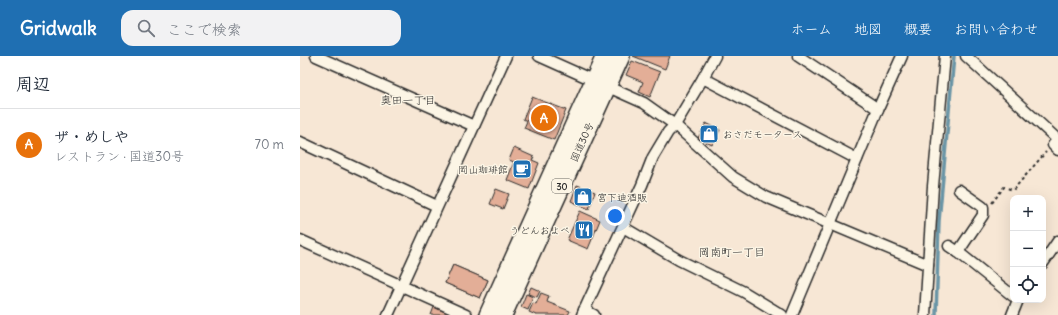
<!DOCTYPE html>
<html lang="ja">
<head>
<meta charset="utf-8">
<style>
	body { margin:0; font-family:Delius,"Klee One",sans-serif; background:#f2f2f3; color:#1f2937 }
	.controls { position:absolute; right:12px; bottom:12px; display:grid; overflow:hidden; border-radius:8px; box-shadow:0 4px 16px #0002 }
	.controls button { width:36px; height:36px; display:grid; place-items:center; padding:0; border:0; border-bottom:1px solid #e0e1e3; background:#fff; color:#1f2937; font:20px sans-serif }
	.you { position:absolute; left:315px; top:160px; width:14px; height:14px; margin:-10px; border:3px solid #fff; border-radius:50%; background:#1a73e8; box-shadow:0 0 0 6px #1a73e833 }
	.badge { display:grid; place-items:center; width:26px; height:26px; border-radius:50%; background:#1f6fb2; color:#fff; font-size:13px; font-weight:700 }
	.pin { position:absolute; translate:-50% -50%; border:2px solid #fff; box-shadow:0 1px 4px #0006 }
	.list { margin:0; padding:0; list-style:none }
	h2 { display:flex; justify-content:space-between; align-items:center; height:52px; margin:0; padding:0 16px; font-size:17px }
	h2 small { font-size:13px; font-weight:400; color:#747a83 }
	.list li { display:grid; grid-template-columns:26px 1fr auto; gap:12px; align-items:center; box-sizing:border-box; height:72px; padding:0 16px; border-top:1px solid #e0e1e3 }
	.list b { display:block; font-size:15px; white-space:nowrap }
	.list p { margin:0; font-size:13px; white-space:nowrap; color:#747a83 }
	.list em { font-size:13px; font-style:normal; color:#747a83 }
	.icon { flex:none; width:22px; height:22px; fill:none; stroke:currentColor; stroke-width:2; stroke-linecap:round; stroke-linejoin:round }
	.map { position:relative; flex:none; width:758px; height:259px; overflow:hidden }
	header { display:flex; align-items:center; gap:24px; box-sizing:border-box; height:56px; padding:0 20px; background:#1f6fb2; color:#fff }
	header strong { font-size:19px }
	nav { display:flex; gap:22px; margin-inline-start:auto; font-size:14px }
	.search { width:280px; height:36px; background:#f2f2f3; display:flex; align-items:center; gap:10px; box-sizing:border-box; padding:0 14px; border-radius:12px; color:#747a83; font-size:15px }
	main { display:flex }
	aside { flex:1; background:#fff }
	.map>svg:first-child { display:block }
</style>
</head>
<body>
<header>
<strong>Gridwalk</strong>
<div class="search"><svg class="icon" aria-label="search" viewBox="0 0 24 24"><circle cx="10" cy="10" r="6"/><path d="M15 15l6 6"/></svg>ここで検索</div>
<nav><a>ホーム</a><a>地図</a><a>概要</a><a>お問い合わせ</a></nav>
</header>
<main>
<aside>
<h2>周辺<small></small></h2>
<ul class="list">
<li><span class="badge" style="background:#e8710a">A</span><div><b>ザ・めしや</b><p>レストラン · 国道30号</p></div><em>70 m</em></li>
</ul>
</aside>
<div class="map">
<svg width="758" height="259" viewBox="0 0 758 259">
	<rect width="100%" height="100%" fill="#f7e7d5"/>
	<filter id="ink" filterUnits="userSpaceOnUse"><feTurbulence type="fractalNoise" baseFrequency=".025" numOctaves="2"/><feDisplacementMap in="SourceGraphic" scale="8" xChannelSelector="R" yChannelSelector="G"/><feConvolveMatrix kernelMatrix="1 2 1 2 8 2 1 2 1" color-interpolation-filters="sRGB"/></filter>
	<g filter="url(#ink)">
		<g fill="none" stroke-linecap="round" stroke-linejoin="round">
			<path stroke="#6b95a6" stroke-width="3.5" d="M636 259 639 165 654 0"/>
		</g>
		<g fill="#e3ae97" stroke="#2b2b2b">
			<path d="M333 0H370L365 13Z"/>
			<path d="M332 5 360 16 350 41 339 36 343 26 326 19Z"/>
			<path d="M232 41 266 54 254 84 224 72 227 65 223 63Z"/>
			<path d="M406 67 420 74 412 89 398 82Z"/>
			<path d="M214 92 234 101 232 104 239 107 229 133 207 124 214 106 209 104Z"/>
			<path d="M277 129 295 136 289 153 271 145Z"/>
			<path d="M196 133 209 138 203 153 190 148Z"/>
			<path d="M280 155 300 164 288 193 267 184Z"/>
			<path d="M153 209 188 224 180 242 145 227Z"/>
			<path d="M153 209 188 224 180 242 145 227Z"/>
			<path d="M231 231 240 235 237 241 228 238Z"/>
			<path d="M241 237 249 240 247 246 270 255 268 259H236L229 256 233 247 236 248Z"/>
			<path d="M226 238 233 241 228 254 221 251Z"/>
			<path d="M134 251 152 259H131Z"/>
		</g>
		<g fill="none" stroke-linecap="round" stroke-linejoin="round">
			<g stroke="#2b2b2b" stroke-width="13">
				<g id="minor">
					<path d="M16 0 174 70"/>
					<path d="M239 0 344 47 375 69 433 121 466 141 628 209"/>
					<path d="M498 0 578 53"/>
					<path d="M666 0 758 84"/>
					<path d="M403 22 557 103"/>
					<path d="M758 84 753 89 758 94"/>
					<path d="M0 86 137 150"/>
					<path d="M323 171 379 204 444 236 482 259"/>
					<path d="M0 184 166 259"/>
					<path d="M649 190 658 196 713 240"/>
					<path d="M658 196 683 159V151L659 134"/>
					<path d="M743 207 758 185"/>
					<path d="M284 254 294 259"/>
					<path d="M88 259 206 0"/>
					<path d="M282 259 342 129 353 101 368 76 375 69 403 22 415 0"/>
					<path d="M492 259 578 53 602 0"/>
					<path d="M625 259 633 130 645 0"/>
					<path d="M712 259 718 244"/>
				</g>
			</g>
			<g stroke="#2b2b2b" stroke-width="20">
				<g id="trunk">
					<path d="M188 259 305 0"/>
					<path d="M203 259 321 0"/>
				</g>
			</g>
			<path stroke="#2b2b2b" stroke-width="2" stroke-dasharray="3 3" stroke-linecap="butt" d="M692 147 704 131 713 134 746 96"/>
			<use href="#minor" stroke="#fcf5e5" stroke-width="10"/>
			<use href="#trunk" stroke="#fcf5e5" stroke-width="17"/>
		</g>
	</g>
	<defs>
		<g id="shop-square" transform="scale(1)"><rect x="-9" y="-9" width="18" height="18" rx="4" fill="#1f6fb2" stroke="#fcf5e5"/><path d="M-5-2.5h2.3a2.7 3.5 0 0 1 5.4 0H5L5.5 6h-11ZM-1.5-2.5h3a1.5 2.3 0 0 0-3 0Z" fill="#fff"/></g>
		<g id="cafe-square" transform="scale(1)"><rect x="-9" y="-9" width="18" height="18" rx="4" fill="#1f6fb2" stroke="#fcf5e5"/><path d="M-5.5-4.5H6V0H3Q3 3.5 0 3.5H-2.5Q-5.5 3.5-5.5 0ZM3-3.2v2h1.7v-2ZM-6 4.5H4V6H-6Z" fill="#fff"/></g>
		<g id="restaurant-square" transform="scale(1)"><rect x="-9" y="-9" width="18" height="18" rx="4" fill="#1f6fb2" stroke="#fcf5e5"/><path d="M-5-6h1v4h1v-4h1v4h1v-4h1v5L-1.5 .5V6h-2V.5L-5-1ZM5-6V6H3V1.5H1.5Q1.5-4 5-6Z" fill="#fff"/></g>
	</defs>
	<g fill-rule="evenodd">
		<use href="#shop-square" x="409" y="78"/>
		<use href="#cafe-square" x="222" y="113"/>
		<use href="#shop-square" x="283" y="141"/>
		<use href="#restaurant-square" x="284" y="174"/>
	</g>
	<g text-anchor="middle" dominant-baseline="central" stroke-width="3" stroke-linejoin="round" paint-order="stroke">
		<rect fill="#fcf5e5" stroke="#6a6863" stroke-width="1" x="252" y="123" width="20" height="14" rx="3"/>
		<g font-size="9" font-weight="bold" fill="#2b2b2b">
			<text x="262" y="130">30</text>
		</g>
		<g font-size="10" fill="#2b2b2b" stroke="#fcf5e5" text-anchor="start">
			<text x="423" y="78">おさだモータース</text>
			<text x="208" y="113" text-anchor="end">岡山珈琲館</text>
			<text x="297" y="141">宮下迪酒販</text>
			<text x="270" y="174" text-anchor="end">うどんおよべ</text>
		</g>
		<g font-size="10" fill="#2b2b2b" stroke="#fcf5e5">
			<text transform="translate(282 86) rotate(-66)">国道30号</text>
		</g>
		<g font-size="11" fill="#2b2b2b" stroke="#fcf5e5">
			<text x="108" y="44">奥田一丁目</text>
			<text x="432" y="196">岡南町一丁目</text>
		</g>
	</g>
</svg>
<div class="controls">
<button>+</button>
<button>−</button>
<button><svg class="icon" aria-label="locate" viewBox="0 0 24 24"><circle cx="12" cy="12" r="6"/><path d="M12 2v4M12 18v4M2 12h4M18 12h4"/></svg></button>
</div>
<div class="you"></div>
<div class="pin badge" style="left:244px;top:62px;background:#e8710a">A</div>
</div>
</main>
</body>
</html>
